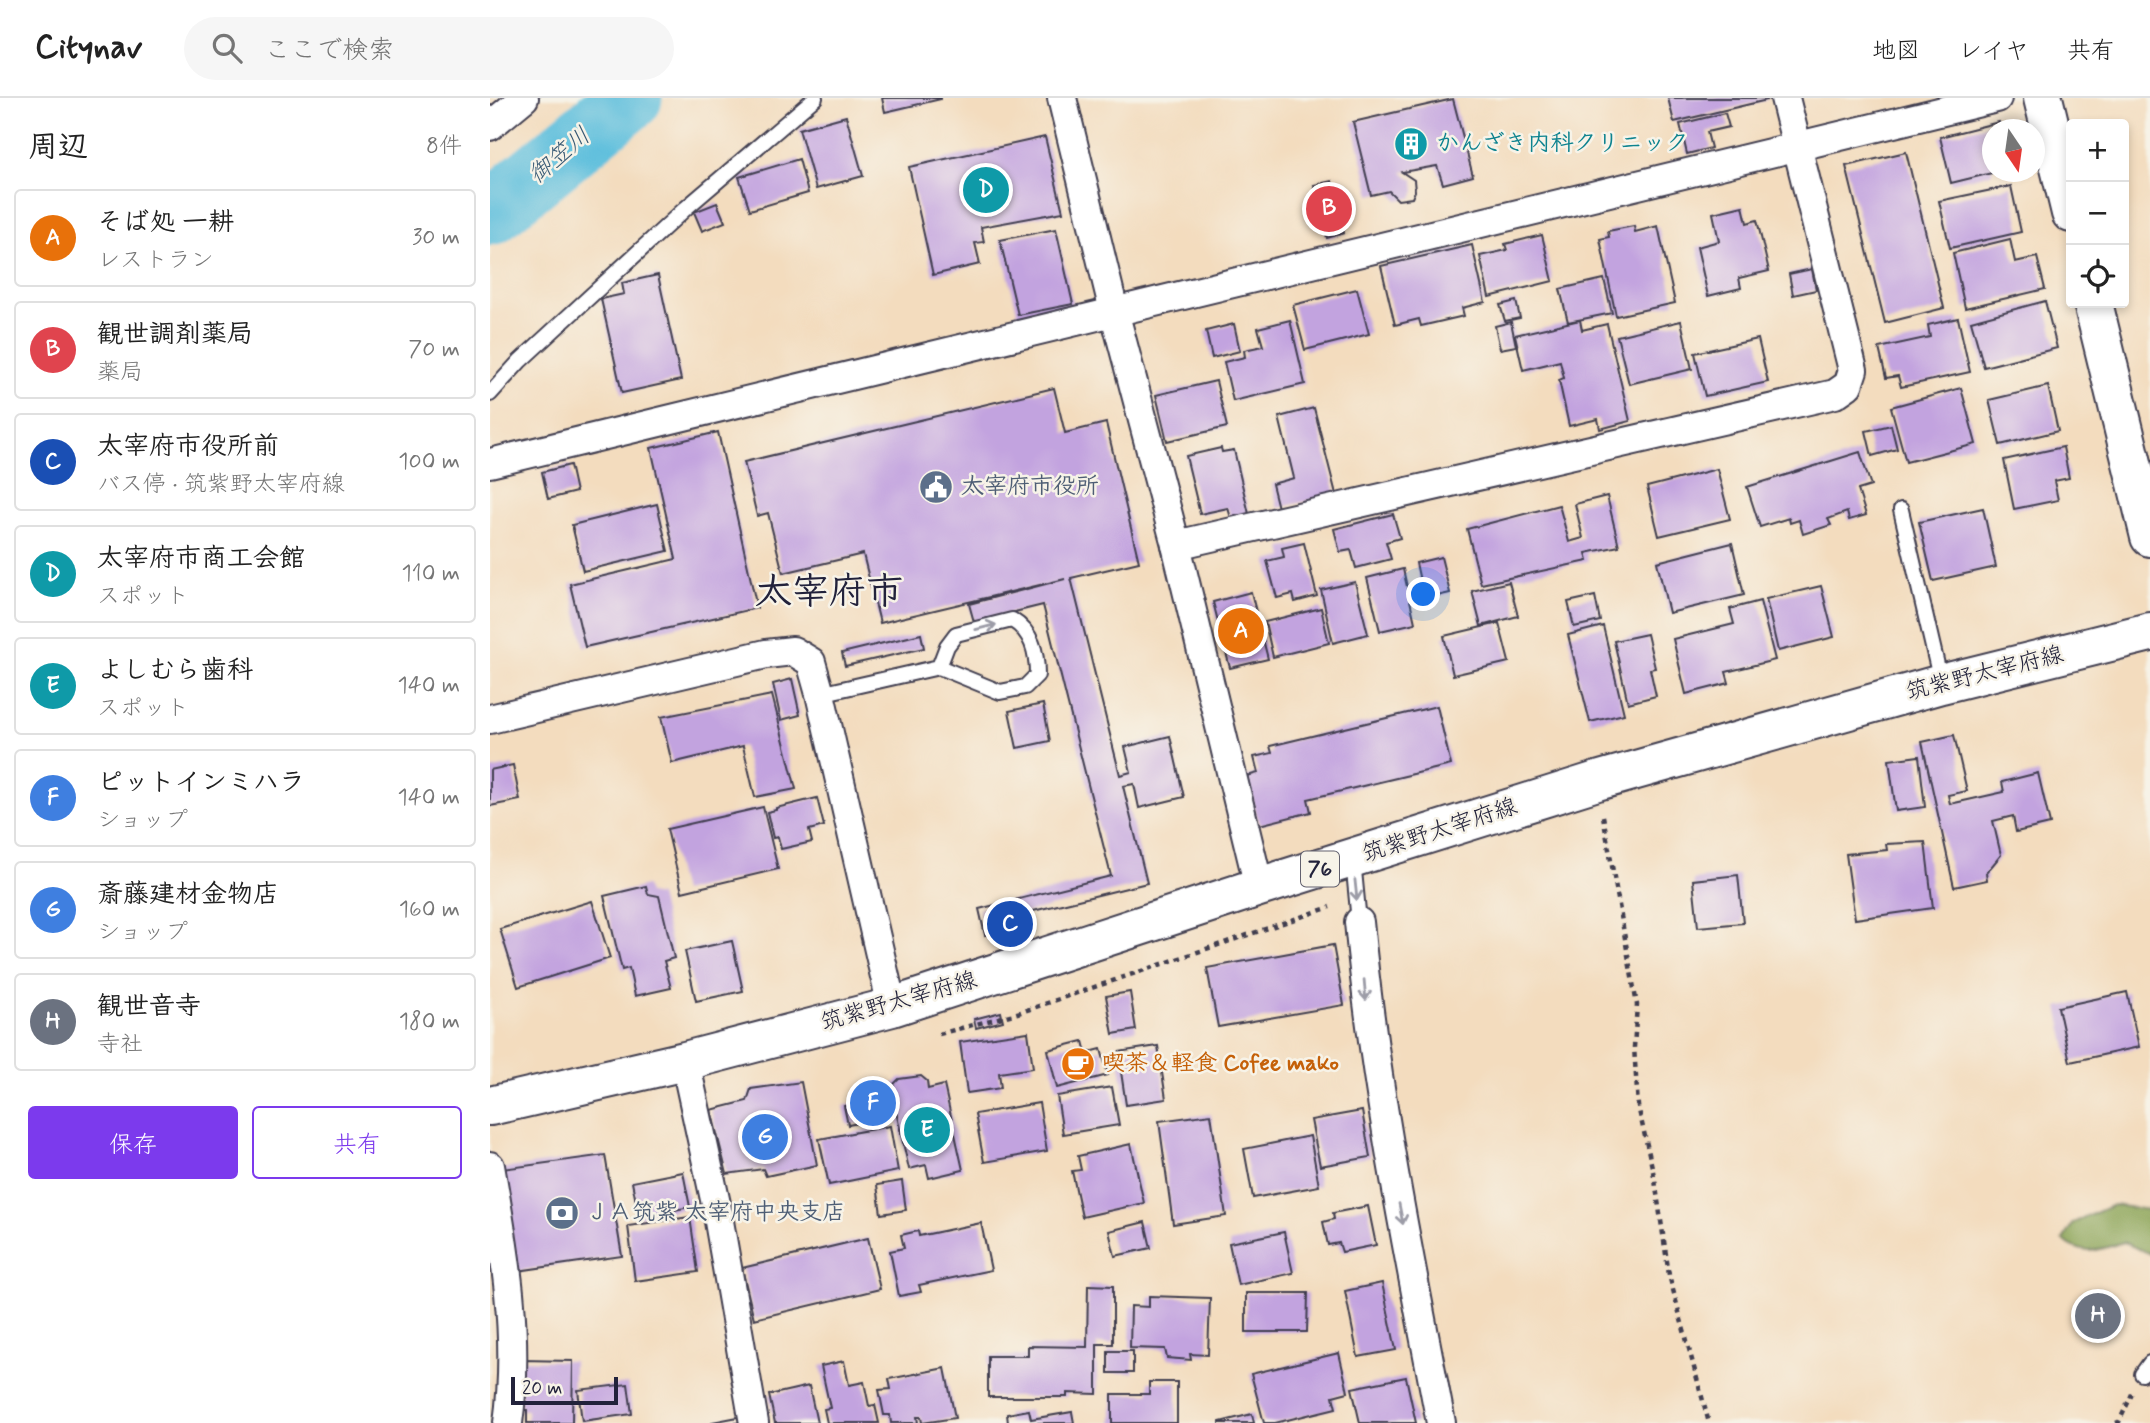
<!DOCTYPE html>
<html lang="ja">
<head>
<meta charset="utf-8">
<style>
	body { margin:0; font-family:Mynerve,"Klee One",sans-serif; background:#f6f6f6; color:#222 }
	.controls { position:absolute; right:21px; top:21px; display:grid; overflow:hidden; border-radius:7px; box-shadow:0 4px 10px #0003 }
	.controls button { width:63px; height:63px; display:grid; place-items:center; padding:0; border:0; border-bottom:2px solid #e0e0e0; background:#fff; color:#222; font:35px sans-serif }
	.compass { position:absolute; left:1492px; top:21px; width:63px; height:63px; border-radius:50%; background:#fff; box-shadow:0 4px 10px #0003; rotate:167deg }
	.scale { position:absolute; left:21px; bottom:18px; width:107px; box-sizing:border-box; padding-left:7px; border:4px solid #22223b; border-top:0; font-size:19px; line-height:24px; white-space:nowrap; color:#22223b; -webkit-text-stroke:5px #f7f3e8; paint-order:stroke }
	.you { position:absolute; left:934px; top:497px; width:24px; height:24px; margin:-18px; border:5px solid #fff; border-radius:50%; background:#1a73e8; box-shadow:0 0 0 10px #1a73e833 }
	.badge { display:grid; place-items:center; width:46px; height:46px; border-radius:50%; background:#7c3aed; color:#fff; font-size:23px; font-weight:700 }
	.pin { position:absolute; translate:-50% -50%; border:4px solid #fff; box-shadow:0 2px 7px #0006 }
	.list { margin:0; padding:0; list-style:none }
	h2 { display:flex; justify-content:space-between; align-items:center; height:91px; margin:0; padding:0 28px; font-size:30px }
	h2 small { font-size:23px; font-weight:400; color:#767676 }
	.list li { display:grid; grid-template-columns:46px 1fr auto; gap:21px; align-items:center; box-sizing:border-box; height:98px; margin:0 14px 14px; padding:0 14px; border:2px solid #e0e0e0; border-radius:7px }
	.list b { display:block; font-size:26px; white-space:nowrap }
	.list p { margin:0; font-size:23px; white-space:nowrap; color:#767676 }
	.list em { font-size:23px; font-style:normal; color:#767676 }
	.actions { display:flex; gap:14px; padding:21px 28px }
	.actions a { flex:1; padding:16px 0; border:2px solid #7c3aed; border-radius:7px; text-align:center; font-size:24px; color:#7c3aed }
	.actions .main { background:#7c3aed; color:#fff }
	.icon { flex:none; width:38px; height:38px; fill:none; stroke:currentColor; stroke-width:2; stroke-linecap:round; stroke-linejoin:round }
	.map { position:relative; flex:none; width:1660px; height:1325px; overflow:hidden }
	header { display:flex; align-items:center; gap:42px; box-sizing:border-box; height:98px; padding:0 35px; background:#fff; border-bottom:2px solid #e0e0e0 }
	header strong { font-size:33px }
	nav { display:flex; gap:38px; margin-inline-start:auto; font-size:24px }
	.search { width:490px; height:63px; background:#f6f6f6; display:flex; align-items:center; gap:18px; box-sizing:border-box; padding:0 24px; border-radius:38px; color:#767676; font-size:26px }
	main { display:flex }
	aside { flex:1; background:#fff }
	.map>svg:first-child { display:block }
</style>
</head>
<body>
<header>
<strong>Citynav</strong>
<div class="search"><svg class="icon" aria-label="search" viewBox="0 0 24 24"><circle cx="10" cy="10" r="6"/><path d="M15 15l6 6"/></svg>ここで検索</div>
<nav><a>地図</a><a>レイヤ</a><a>共有</a></nav>
</header>
<main>
<aside>
<h2>周辺<small>8件</small></h2>
<ul class="list">
<li><span class="badge" style="background:#e8710a">A</span><div><b>そば処 一耕</b><p>レストラン</p></div><em>30 m</em></li>
<li><span class="badge" style="background:#e0444e">B</span><div><b>観世調剤薬局</b><p>薬局</p></div><em>70 m</em></li>
<li><span class="badge" style="background:#1a4fb4">C</span><div><b>太宰府市役所前</b><p>バス停 · 筑紫野太宰府線</p></div><em>100 m</em></li>
<li><span class="badge" style="background:#0f9aa8">D</span><div><b>太宰府市商工会館</b><p>スポット</p></div><em>110 m</em></li>
<li><span class="badge" style="background:#0f9aa8">E</span><div><b>よしむら歯科</b><p>スポット</p></div><em>140 m</em></li>
<li><span class="badge" style="background:#3f7fe0">F</span><div><b>ピットインミハラ</b><p>ショップ</p></div><em>140 m</em></li>
<li><span class="badge" style="background:#3f7fe0">G</span><div><b>斎藤建材金物店</b><p>ショップ</p></div><em>160 m</em></li>
<li><span class="badge" style="background:#6b7280">H</span><div><b>観世音寺</b><p>寺社</p></div><em>180 m</em></li>
</ul>
<div class="actions"><a class="main">保存</a><a>共有</a></div>
</aside>
<div class="map">
<svg width="1660" height="1325" viewBox="0 0 1660 1325">
	<rect width="100%" height="100%" fill="#f7f3e8"/>
	<filter id="ink" filterUnits="userSpaceOnUse"><feTurbulence type="fractalNoise" baseFrequency=".0143" numOctaves="2"/><feDisplacementMap in="SourceGraphic" scale="14" xChannelSelector="R" yChannelSelector="G"/><feConvolveMatrix kernelMatrix="1 2 1 2 8 2 1 2 1" color-interpolation-filters="sRGB"/></filter>
	<filter id="wash" filterUnits="userSpaceOnUse"><feTurbulence type="fractalNoise" baseFrequency=".00686" numOctaves="4" result="noise"/><feDisplacementMap in="SourceGraphic" scale="28" xChannelSelector="R" yChannelSelector="G"/><feGaussianBlur stdDeviation="1.57" result="paint"/><feColorMatrix in="noise" values="0 0 0 0 0 0 0 0 0 0 0 0 0 0 0 0 0 1.4 0 .05"/><feComposite in="paint" operator="in"/></filter>
	<g filter="url(#wash)">
		<rect width="100%" height="100%" fill="#f3dcbe"/>
		<path fill="#8aa354" stroke="#566248" stroke-width="2" d="M1623 1107 1660 1112V1156L1633 1144C1609 1152 1595 1160 1573 1142L1583 1125Z"/>
		<g fill="none" stroke-linecap="round" stroke-linejoin="round">
			<path stroke="#5fbfdd" stroke-width="65" d="M0 115 140 0"/>
		</g>
		<g id="blocks">
			<g fill="#c2a3df">
				<path d="M392 0H451V1L395 14Z"/>
				<path d="M1178 0H1276L1277 2 1184 24Z"/>
				<path d="M963 1 983 78 953 86 947 68 912 74 924 82 925 93 922 100 908 102 899 93 881 97 863 24Z"/>
				<path d="M1235 15 1239 29 1217 34 1221 50 1197 56 1190 26Z"/>
				<path d="M356 18 373 78 326 91 309 31Z"/>
				<path d="M1509 24 1511 32H1502V75L1461 85 1450 39Z"/>
				<path d="M555 39 573 114 491 129 494 144 485 145 490 166 443 177 419 69Z"/>
				<path d="M1416 54 1454 210 1395 225 1356 68Z"/>
				<path d="M309 61 318 95 260 112 249 79Z"/>
				<path d="M842 83 854 135 837 140 824 87Z"/>
				<path d="M1521 88 1531 134 1460 150 1449 103Z"/>
				<path d="M227 105 235 124 212 133 204 114Z"/>
				<path d="M1253 108 1257 125 1267 122 1279 173 1249 180 1251 190 1218 198 1207 149 1229 143 1223 115Z"/>
				<path d="M1144 128 1145 134 1168 128 1185 205 1126 218 1110 141 1119 139 1118 133Z"/>
				<path d="M566 131 583 206 528 217 510 142Z"/>
				<path d="M1052 137 1063 183 999 199 990 158 1017 152 1015 146Z"/>
				<path d="M1520 141 1525 164 1547 159 1555 191 1475 210 1463 155Z"/>
				<path d="M982 147 995 204 972 210 974 218 931 228 929 221 905 227 891 168Z"/>
				<path d="M1322 171 1326 192 1303 197 1299 176Z"/>
				<path d="M168 177 191 282 132 295 111 201 134 196 132 185Z"/>
				<path d="M1114 181 1122 215 1078 224 1070 191Z"/>
				<path d="M867 191 879 236 815 252 803 207Z"/>
				<path d="M1026 203 1030 220 1015 223 1010 207Z"/>
				<path d="M1555 203 1567 250 1494 269 1481 223Z"/>
				<path d="M1468 220 1480 274 1411 289 1408 278 1396 280 1389 250 1440 239 1438 227Z"/>
				<path d="M800 222 815 286 743 303 734 264 755 259 754 252 773 248 768 230Z"/>
				<path d="M1090 222 1092 232 1117 226 1140 323 1110 331 1108 321 1079 328 1069 282 1074 280 1070 263 1033 272 1025 237Z"/>
				<path d="M1191 223 1202 271 1139 286 1127 238Z"/>
				<path d="M1021 224 1026 248 1010 251 1005 228Z"/>
				<path d="M744 226 750 253 722 260 716 233Z"/>
				<path d="M1268 241 1278 284 1215 298 1205 255Z"/>
				<path d="M726 283 737 329 677 343 666 297Z"/>
				<path d="M1558 288 1568 333 1510 347 1499 302Z"/>
				<path d="M564 290 575 335 616 325 649 464 581 480 630 677 641 674 635 649 680 638 694 699 649 710 644 686 633 688 657 785 523 818 526 830 495 837 489 811 621 778 553 507 484 524 479 506 575 481 390 525 373 456 293 475 278 415 267 418 254 364Z"/>
				<path d="M1471 290 1486 346 1416 364 1401 309Z"/>
				<path d="M824 310 846 396 788 410 782 386 804 380 789 319Z"/>
				<path d="M1401 327 1407 351 1382 358 1376 333Z"/>
				<path d="M228 334 267 510 95 549 80 486 186 461 161 350Z"/>
				<path d="M1573 349 1579 380 1564 383 1568 402 1524 411 1514 362Z"/>
				<path d="M731 350 732 354 744 352 759 416 741 420 738 410 710 416 696 358Z"/>
				<path d="M1370 354 1381 388 1368 392 1376 417 1359 422 1357 414 1338 421 1341 427 1313 436 1309 422 1300 425 1299 420 1270 429 1257 389Z"/>
				<path d="M80 367 86 394 58 401 52 374Z"/>
				<path d="M1227 371 1240 421 1169 438 1157 389Z"/>
				<path d="M1117 398 1129 448 1096 455 1098 463 991 486 977 431 1069 407 1079 444 1093 440 1085 406Z"/>
				<path d="M167 406 178 453 93 473 82 427Z"/>
				<path d="M1493 410 1506 469 1443 483 1429 424Z"/>
				<path d="M903 416 910 440 896 444 901 461 866 470 861 452 850 454 844 431Z"/>
				<path d="M814 445 827 498 805 504 803 496 787 500 777 463 794 459 792 450Z"/>
				<path d="M1242 445 1254 497 1179 515 1167 464Z"/>
				<path d="M951 459 960 495 934 501 926 465Z"/>
				<path d="M913 471 925 525 890 533 877 480Z"/>
				<path d="M865 484 878 536 843 545 831 492Z"/>
				<path d="M1019 484 1028 518 991 528 982 493Z"/>
				<path d="M1331 488 1344 539 1288 553 1276 501Z"/>
				<path d="M761 494 778 561 740 570 723 504Z"/>
				<path d="M1105 498 1110 523 1084 529 1078 504Z"/>
				<path d="M1270 503 1285 562 1236 574 1239 585 1196 596 1183 541 1244 526 1240 511Z"/>
				<path d="M831 510 839 545 783 559 775 524Z"/>
				<path d="M1009 525 1019 564 963 577 954 538Z"/>
				<path d="M1113 528 1134 616 1100 624 1078 537Z"/>
				<path d="M431 536 434 550 355 568 352 555Z"/>
				<path d="M1157 536 1165 570 1160 571 1166 598 1138 605 1124 543Z"/>
				<path d="M302 581 310 617 291 622 283 586Z"/>
				<path d="M282 597 306 691 265 699 253 648 182 665 171 619Z"/>
				<path d="M553 606 560 643 527 650 519 613Z"/>
				<path d="M947 608 961 667 818 701 821 714 769 727 757 678 768 675 764 659 782 655 780 648Z"/>
				<path d="M1464 637 1477 693 1458 697 1460 706 1514 694 1512 684 1548 675 1560 726 1526 734 1523 718 1503 723 1511 757 1496 775 1497 782 1464 789 1432 644Z"/>
				<path d="M1429 658 1435 709 1406 713 1399 662Z"/>
				<path d="M23 667 30 702 0 708V672Z"/>
				<path d="M327 700 334 728 319 732 322 744 291 751 288 739 283 740 277 714 286 712V710Z"/>
				<path d="M273 709 288 771 192 794 177 731Z"/>
				<path d="M1435 744 1443 810 1365 821 1356 756 1397 752 1396 746Z"/>
				<path d="M1248 777 1253 825 1208 829 1203 782Z"/>
				<path d="M156 788 158 796 169 798 184 860 174 863 181 890 145 898 139 870 132 872 114 798Z"/>
				<path d="M102 803 120 860 28 889 10 831Z"/>
				<path d="M242 843 253 893 206 903 195 853Z"/>
				<path d="M843 847 854 907 728 929 717 870Z"/>
				<path d="M640 894 646 932 623 936 616 898Z"/>
				<path d="M1637 894 1649 949 1580 964 1568 909Z"/>
				<path d="M511 914 513 923 486 930 484 921Z"/>
				<path d="M538 934 543 970 509 975 511 990 477 995 470 944Z"/>
				<path d="M593 943 596 955 611 951 618 977 567 990 558 952Z"/>
				<path d="M668 948 676 1001 636 1007 628 954Z"/>
				<path d="M431 978 437 983 438 991 454 987 473 1072 439 1080 436 1067 419 1071 402 996 404 986 409 981Z"/>
				<path d="M311 984 327 1067 276 1078 273 1071 237 1076 221 1012 257 1003 261 991Z"/>
				<path d="M394 985 400 1019 358 1027 354 1008 382 1002 379 988Z"/>
				<path d="M622 989 629 1027 573 1036 567 998Z"/>
				<path d="M549 1005 557 1053 494 1064 485 1016Z"/>
				<path d="M872 1013 880 1059 830 1068 821 1022Z"/>
				<path d="M721 1016 736 1118 683 1126 669 1023Z"/>
				<path d="M400 1028 408 1073 339 1087 329 1041Z"/>
				<path d="M820 1038 829 1088 763 1100 754 1051Z"/>
				<path d="M641 1046 654 1105 592 1119 582 1073 591 1072 588 1058Z"/>
				<path d="M115 1057 132 1158 27 1173 12 1071Z"/>
				<path d="M193 1074 200 1109 149 1119 142 1084Z"/>
				<path d="M412 1083 416 1112 391 1116 387 1087Z"/>
				<path d="M878 1108 886 1147 852 1154 849 1145 838 1147 833 1124 844 1121 843 1115Z"/>
				<path d="M200 1119 208 1174 145 1183 138 1128Z"/>
				<path d="M655 1124 661 1150 625 1158 619 1133Z"/>
				<path d="M491 1125 501 1172 429 1187 431 1194 409 1198 400 1153 414 1150 411 1137 428 1133 429 1138Z"/>
				<path d="M794 1134 803 1175 748 1187 739 1145Z"/>
				<path d="M378 1140 390 1191 264 1221 252 1170Z"/>
				<path d="M892 1185 906 1252 868 1259 855 1193Z"/>
				<path d="M598 1187 623 1188V1246H607V1296L577 1295V1299H498V1258H538V1248L597 1249Z"/>
				<path d="M756 1195H818L817 1234H756Z"/>
				<path d="M659 1198 720 1200 718 1257 700 1256 701 1262 677 1260 675 1251 640 1250 641 1208 659 1209Z"/>
				<rect x="618" y="1253" width="25" height="22"/>
				<path d="M849 1255 858 1294 843 1298 846 1310 785 1325H774L761 1276Z"/>
				<path d="M31 1262 83 1263 82 1325H37V1312H31Z"/>
				<path d="M354 1263 359 1287 374 1284 379 1308 385 1307 389 1325H337L334 1311 340 1310 331 1268Z"/>
				<path d="M455 1270 465 1320 432 1325 431 1319H427L428 1325H401L400 1317H394L389 1292 401 1291 399 1281Z"/>
				<path d="M916 1279 926 1325H870L862 1290Z"/>
				<path d="M659 1284H687V1325H622V1296H659Z"/>
				<path d="M138 1286 142 1316 92 1323 88 1292Z"/>
				<path d="M319 1288 327 1325H285L279 1297Z"/>
				<path d="M539 1312 541 1321 582 1314 584 1325H518L517 1316Z"/>
				<path d="M762 1316 764 1325H730V1324Z"/>
				<path d="M248 1319 249 1325H222V1324Z"/>
			</g>
		</g>
	</g>
	<g filter="url(#ink)">
		<use href="#blocks" fill-opacity="0" stroke="#413e4f" stroke-width="2"/>
		<g fill="none" stroke-linecap="round" stroke-linejoin="round">
			<g stroke="#413e4f" stroke-width="18">
				<g id="lane">
					<path d="M0 296 30 263 196 110 325 0"/>
					<path d="M1411 412 1451 584"/>
					<path d="M330 596 449 569 510 594 535 589 547 577C547 554 542 534 522 522L466 536 457 548 449 569"/>
					<path d="M863 762 869 824"/>
					<path d="M1652 1276 1660 1265"/>
				</g>
			</g>
			<g stroke="#413e4f" stroke-width="32">
				<g id="street">
					<path d="M572 0 624 213 686 447 769 789"/>
					<path d="M0 28 34 0"/>
					<path d="M0 365 1507 0"/>
					<path d="M686 447 1345 296 1358 287 1363 272 1295 0"/>
					<path d="M0 621 276 556 303 553 321 564 330 596 402 909"/>
					<path d="M869 824C885 993 919 1158 951 1325"/>
					<path d="M195 963 226 1106 264 1325"/>
					<path d="M0 1068C15 1153 30 1239 18 1325"/>
				</g>
			</g>
			<g stroke="#413e4f" stroke-width="42">
				<g id="secondary">
					<path d="M1553 0 1581 115"/>
					<path d="M1603 205 1660 439"/>
				</g>
			</g>
			<g stroke="#413e4f" stroke-width="42">
				<path id="primary" d="M0 1008 195 963 402 909 769 789 1107 683 1451 586 1660 534"/>
			</g>
			<g stroke="#413e4f" stroke-width="4.5" stroke-dasharray="5 5" stroke-linecap="butt">
				<path d="M1113 718 1147 907 1144 949 1148 1008 1165 1082 1179 1177 1219 1325"/>
				<path d="M449 936 531 914 840 809"/>
				<path d="M1626 1325 1629 1324 1642 1296"/>
			</g>
			<use href="#lane" stroke="#fff" stroke-width="14"/>
			<use href="#street" stroke="#fff" stroke-width="28"/>
			<use href="#secondary" stroke="#fff" stroke-width="38"/>
			<use href="#primary" stroke="#fff" stroke-width="38"/>
		</g>
		<defs><path id="oneway-shaft" d="M-6 0H5M1.5-3L5.5 0L1.5 3" fill="none" stroke-width="1.6" stroke-linecap="round" stroke-linejoin="round" transform="scale(1.75)"/></defs>
		<g stroke="#9c9ca7">
			<use href="#oneway-shaft" transform="translate(496 529) rotate(-14)"/>
			<use href="#oneway-shaft" transform="translate(866 792) rotate(84)"/>
			<use href="#oneway-shaft" transform="translate(875 892) rotate(85)"/>
			<use href="#oneway-shaft" transform="translate(911 1116) rotate(79)"/>
		</g>
	</g>
	<defs>
		<g id="building-disc" transform="scale(1.75)"><circle r="9.5" fill="#0f9aa8" stroke="#f7f3e8"/><path d="M-4-6H4V6H1V3H-1V6H-4ZM-2.5-4.3h1.7v1.8h-1.7ZM.8-4.3h1.7v1.8H.8ZM-2.5-1h1.7V.8h-1.7ZM.8-1h1.7V.8H.8Z" fill="#fff"/></g>
		<g id="civic-disc" transform="scale(1.75)"><circle r="9.5" fill="#5c6f8a" stroke="#f7f3e8"/><path d="M-.6-6.5H3V-4.5H.6V-3L4-1V1h2V6H-6V1h2V-1L-.6-3ZM-1.2 2.5V6h2.4V2.5Z" fill="#fff"/></g>
		<g id="cafe-disc" transform="scale(1.75)"><circle r="9.5" fill="#e8710a" stroke="#f7f3e8"/><path d="M-5.5-4.5H6V0H3Q3 3.5 0 3.5H-2.5Q-5.5 3.5-5.5 0ZM3-3.2v2h1.7v-2ZM-6 4.5H4V6H-6Z" fill="#fff"/></g>
		<g id="bank-disc" transform="scale(1.75)"><circle r="9.5" fill="#5c6f8a" stroke="#f7f3e8"/><path d="M-6-4H6V4H-6ZM0-2.3a2.3 2.3 0 1 0 0 4.6a2.3 2.3 0 1 0 0-4.6Z" fill="#fff"/></g>
	</defs>
	<g fill-rule="evenodd">
		<use href="#building-disc" x="921" y="46"/>
		<use href="#civic-disc" x="446" y="389"/>
		<use href="#cafe-disc" x="588" y="966"/>
		<use href="#bank-disc" x="72" y="1115"/>
	</g>
	<g text-anchor="middle" dominant-baseline="central" stroke-width="5" stroke-linejoin="round" paint-order="stroke">
		<rect fill="#f7f3e8" stroke="#62616f" stroke-width="2" x="811" y="753.5" width="38" height="35" rx="5"/>
		<g font-size="21" font-weight="bold" fill="#22223b">
			<text x="830" y="771">76</text>
		</g>
		<g font-size="23" font-weight="bold" fill="#0d838f" stroke="#f7f3e8" text-anchor="start">
			<text x="946" y="46">かんざき内科クリニック</text>
		</g>
		<g font-size="23" font-weight="bold" fill="#4e5e75" stroke="#f7f3e8" text-anchor="start">
			<text x="471" y="389">太宰府市役所</text>
			<text x="96" y="1115">ＪＡ筑紫 太宰府中央支店</text>
		</g>
		<g font-size="23" fill="#22223b" stroke="#f7f3e8">
			<text transform="translate(1495 576) rotate(-14)">筑紫野太宰府線</text>
			<text transform="translate(950 733) rotate(-18)">筑紫野太宰府線</text>
			<text transform="translate(409 904) rotate(-16)">筑紫野太宰府線</text>
		</g>
		<g font-size="23" font-weight="bold" fill="#c56008" stroke="#f7f3e8" text-anchor="start">
			<text x="612" y="966">喫茶＆軽食 Cofee mako</text>
		</g>
		<g font-size="24" font-style="italic" fill="#375974" stroke="#f7f3e8">
			<text transform="translate(70 58) rotate(-40)">御笠川</text>
		</g>
		<g font-size="37" font-weight="bold" fill="#22223b" stroke="#f7f3e8">
			<text x="339" y="495">太宰府市</text>
		</g>
	</g>
</svg>
<div class="controls">
<button>+</button>
<button>−</button>
<button><svg class="icon" aria-label="locate" viewBox="0 0 24 24"><circle cx="12" cy="12" r="6"/><path d="M12 2v4M12 18v4M2 12h4M18 12h4"/></svg></button>
</div>
<svg class="compass" viewBox="-18 -18 36 36"><path d="M0-13l5 13h-10z" fill="#e53935"/><path d="M0 13l5-13h-10z" fill="#767676"/></svg>
<div class="scale">20 m</div>
<div class="you"></div>
<div class="pin badge" style="left:751px;top:533px;background:#e8710a">A</div>
<div class="pin badge" style="left:839px;top:111px;background:#e0444e">B</div>
<div class="pin badge" style="left:520px;top:826px;background:#1a4fb4">C</div>
<div class="pin badge" style="left:496px;top:92px;background:#0f9aa8">D</div>
<div class="pin badge" style="left:437px;top:1032px;background:#0f9aa8">E</div>
<div class="pin badge" style="left:383px;top:1005px;background:#3f7fe0">F</div>
<div class="pin badge" style="left:275px;top:1039px;background:#3f7fe0">G</div>
<div class="pin badge" style="left:1608px;top:1218px;background:#6b7280">H</div>
</div>
</main>
</body>
</html>
